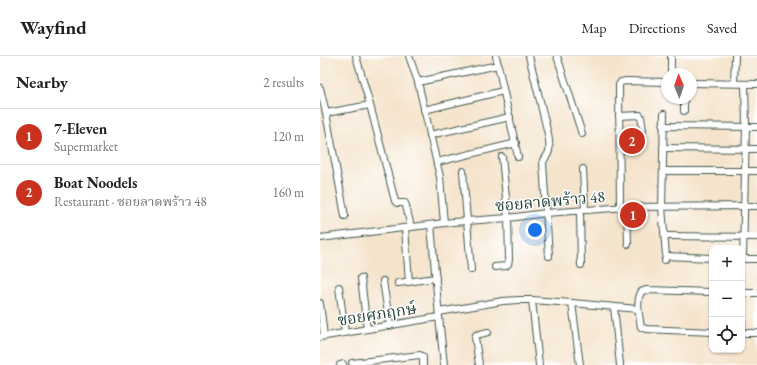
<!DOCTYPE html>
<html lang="en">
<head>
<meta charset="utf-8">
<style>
	body { margin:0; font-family:"EB Garamond","Noto Serif Thai",serif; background:#f6f6f6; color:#202124 }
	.controls { position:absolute; right:12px; bottom:12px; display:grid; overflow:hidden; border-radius:8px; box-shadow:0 1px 3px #0004 }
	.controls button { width:36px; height:36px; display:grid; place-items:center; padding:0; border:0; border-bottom:1px solid #e0e0e0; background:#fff; color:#202124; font:20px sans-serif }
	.compass { position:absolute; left:341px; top:12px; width:36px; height:36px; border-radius:50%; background:#fff; box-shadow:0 1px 3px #0004; rotate:358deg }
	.you { position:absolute; left:215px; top:174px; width:14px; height:14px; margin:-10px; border:3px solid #fff; border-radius:50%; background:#1a73e8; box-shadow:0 0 0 6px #1a73e833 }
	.badge { display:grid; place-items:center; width:26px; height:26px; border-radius:50%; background:#c8321e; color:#fff; font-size:13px; font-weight:700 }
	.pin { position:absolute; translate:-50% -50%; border:2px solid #fff; box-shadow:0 1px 4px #0006 }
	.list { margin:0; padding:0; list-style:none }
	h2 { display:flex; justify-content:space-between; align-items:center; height:52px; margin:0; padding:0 16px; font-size:17px }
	h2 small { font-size:13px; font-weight:400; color:#757577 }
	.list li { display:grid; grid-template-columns:26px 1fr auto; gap:12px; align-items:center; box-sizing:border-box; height:56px; padding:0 16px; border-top:1px solid #e0e0e0 }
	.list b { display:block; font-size:15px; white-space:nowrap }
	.list p { margin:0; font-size:13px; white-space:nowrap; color:#757577 }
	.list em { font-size:13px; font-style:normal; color:#757577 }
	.icon { flex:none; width:22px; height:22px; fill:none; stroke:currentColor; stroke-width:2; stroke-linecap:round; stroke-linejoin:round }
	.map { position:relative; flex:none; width:437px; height:309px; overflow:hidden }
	header { display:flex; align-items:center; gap:24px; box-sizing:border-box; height:56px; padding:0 20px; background:#fff; border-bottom:1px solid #e0e0e0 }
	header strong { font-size:19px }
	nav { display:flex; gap:22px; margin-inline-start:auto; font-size:14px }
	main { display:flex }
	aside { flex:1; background:#fff }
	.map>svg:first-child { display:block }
</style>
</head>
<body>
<header>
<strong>Wayfind</strong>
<nav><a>Map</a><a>Directions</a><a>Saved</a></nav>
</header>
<main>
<aside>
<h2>Nearby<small>2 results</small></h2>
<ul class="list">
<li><span class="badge">1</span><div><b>7-Eleven</b><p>Supermarket</p></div><em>120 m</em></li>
<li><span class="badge">2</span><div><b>Boat Noodels</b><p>Restaurant · ซอยลาดพร้าว 48</p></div><em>160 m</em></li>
</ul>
</aside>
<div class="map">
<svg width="437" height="309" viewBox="0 0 437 309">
	<rect width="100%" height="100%" fill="#fff"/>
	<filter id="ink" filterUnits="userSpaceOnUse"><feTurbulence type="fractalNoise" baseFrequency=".025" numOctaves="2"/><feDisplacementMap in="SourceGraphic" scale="8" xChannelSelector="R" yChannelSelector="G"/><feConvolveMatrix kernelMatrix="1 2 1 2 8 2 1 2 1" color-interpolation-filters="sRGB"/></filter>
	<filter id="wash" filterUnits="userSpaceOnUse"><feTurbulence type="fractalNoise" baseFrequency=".012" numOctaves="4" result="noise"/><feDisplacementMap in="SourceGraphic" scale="16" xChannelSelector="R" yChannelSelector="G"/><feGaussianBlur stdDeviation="0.9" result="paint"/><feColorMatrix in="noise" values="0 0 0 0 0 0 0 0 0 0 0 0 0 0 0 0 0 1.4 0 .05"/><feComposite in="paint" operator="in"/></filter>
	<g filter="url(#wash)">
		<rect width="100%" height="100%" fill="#f5e4cc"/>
	</g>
	<g filter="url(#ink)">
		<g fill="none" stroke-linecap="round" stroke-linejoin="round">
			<g stroke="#3f564b" stroke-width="8">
				<g id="minor">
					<path d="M36 0 50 49 75 145 77 147H85L86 150 91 171"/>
					<path d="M89 0 98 26 120 121 124 167"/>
					<path d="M176 0 198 101"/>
					<path d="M209 0 228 78C229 84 231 93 228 98 226 101 224 103 223 107L229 200"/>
					<path d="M237 0 262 78"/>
					<path d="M351 0V18"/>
					<path d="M98 26 178 9"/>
					<path d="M371 27 437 28"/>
					<path d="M414 27 415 0"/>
					<path d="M0 32 6 57 25 160"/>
					<path d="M104 54 183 35"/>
					<path d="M364 55V42"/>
					<path d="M6 57 50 49"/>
					<path d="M344 58 342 151 346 200 345 204"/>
					<path d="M299 60 320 59 321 61 323 74"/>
					<path d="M343 70 437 71"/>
					<path d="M110 79 190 61"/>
					<path d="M343 92 437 93"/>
					<path d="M117 106 196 87"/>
					<path d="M263 113 265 154"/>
					<path d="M143 115 151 214"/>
					<path d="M343 115H437"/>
					<path d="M307 151 308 188"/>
					<path d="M300 152 299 29 301 26 306 25 347 26"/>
					<path d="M260 155 261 209"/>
					<path d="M111 169 119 261 124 309"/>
					<path d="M85 172 89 226"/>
					<path d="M345 180 437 181"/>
					<path d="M0 182 133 166 188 162 226 157 307 151 437 150"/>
					<path d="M346 200 392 202"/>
					<path d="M422 203H437"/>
					<path d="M423 203 426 70 425 28"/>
					<path d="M175 211 186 210 188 208 189 204 188 162 182 101"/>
					<path d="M41 222 47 273"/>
					<path d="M63 225 70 270"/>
					<path d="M78 227 116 222"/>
					<path d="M19 231 25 277"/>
					<path d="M392 236 326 234 321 236C316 246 319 259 321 271L326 273 392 276"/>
					<path d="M422 237H437"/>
					<path d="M212 244 219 309"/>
					<path d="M0 247 4 280"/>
					<path d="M252 247 260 309"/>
					<path d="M422 249V277"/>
					<path d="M294 251 300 309"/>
					<path d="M119 256 183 245 198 244H212L252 247 318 253"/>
					<path d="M422 277H437"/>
					<path d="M0 281 119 261"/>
					<path d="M32 307 100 299 103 301V309"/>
					<path d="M20 309 23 308"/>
					<path d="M159 309 155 281 156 279 168 276"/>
				</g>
			</g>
			<use href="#minor" stroke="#fff" stroke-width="6"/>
		</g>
	</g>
	<g text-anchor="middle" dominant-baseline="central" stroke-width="3" stroke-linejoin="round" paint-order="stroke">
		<g font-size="16" fill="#1f3d34" stroke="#fff">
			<text transform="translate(230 145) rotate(-5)">ซอยลาดพร้าว 48</text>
			<text transform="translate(57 258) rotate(-9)">ซอยศุภฤกษ์</text>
		</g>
	</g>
</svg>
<div class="controls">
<button>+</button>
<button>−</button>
<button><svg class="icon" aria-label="locate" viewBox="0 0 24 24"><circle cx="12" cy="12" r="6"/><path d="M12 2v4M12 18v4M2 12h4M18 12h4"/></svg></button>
</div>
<svg class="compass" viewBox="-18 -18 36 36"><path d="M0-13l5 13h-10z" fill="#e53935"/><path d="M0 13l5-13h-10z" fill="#757577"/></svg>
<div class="you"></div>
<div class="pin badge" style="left:313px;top:159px">1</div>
<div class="pin badge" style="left:312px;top:85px">2</div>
</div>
</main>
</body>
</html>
